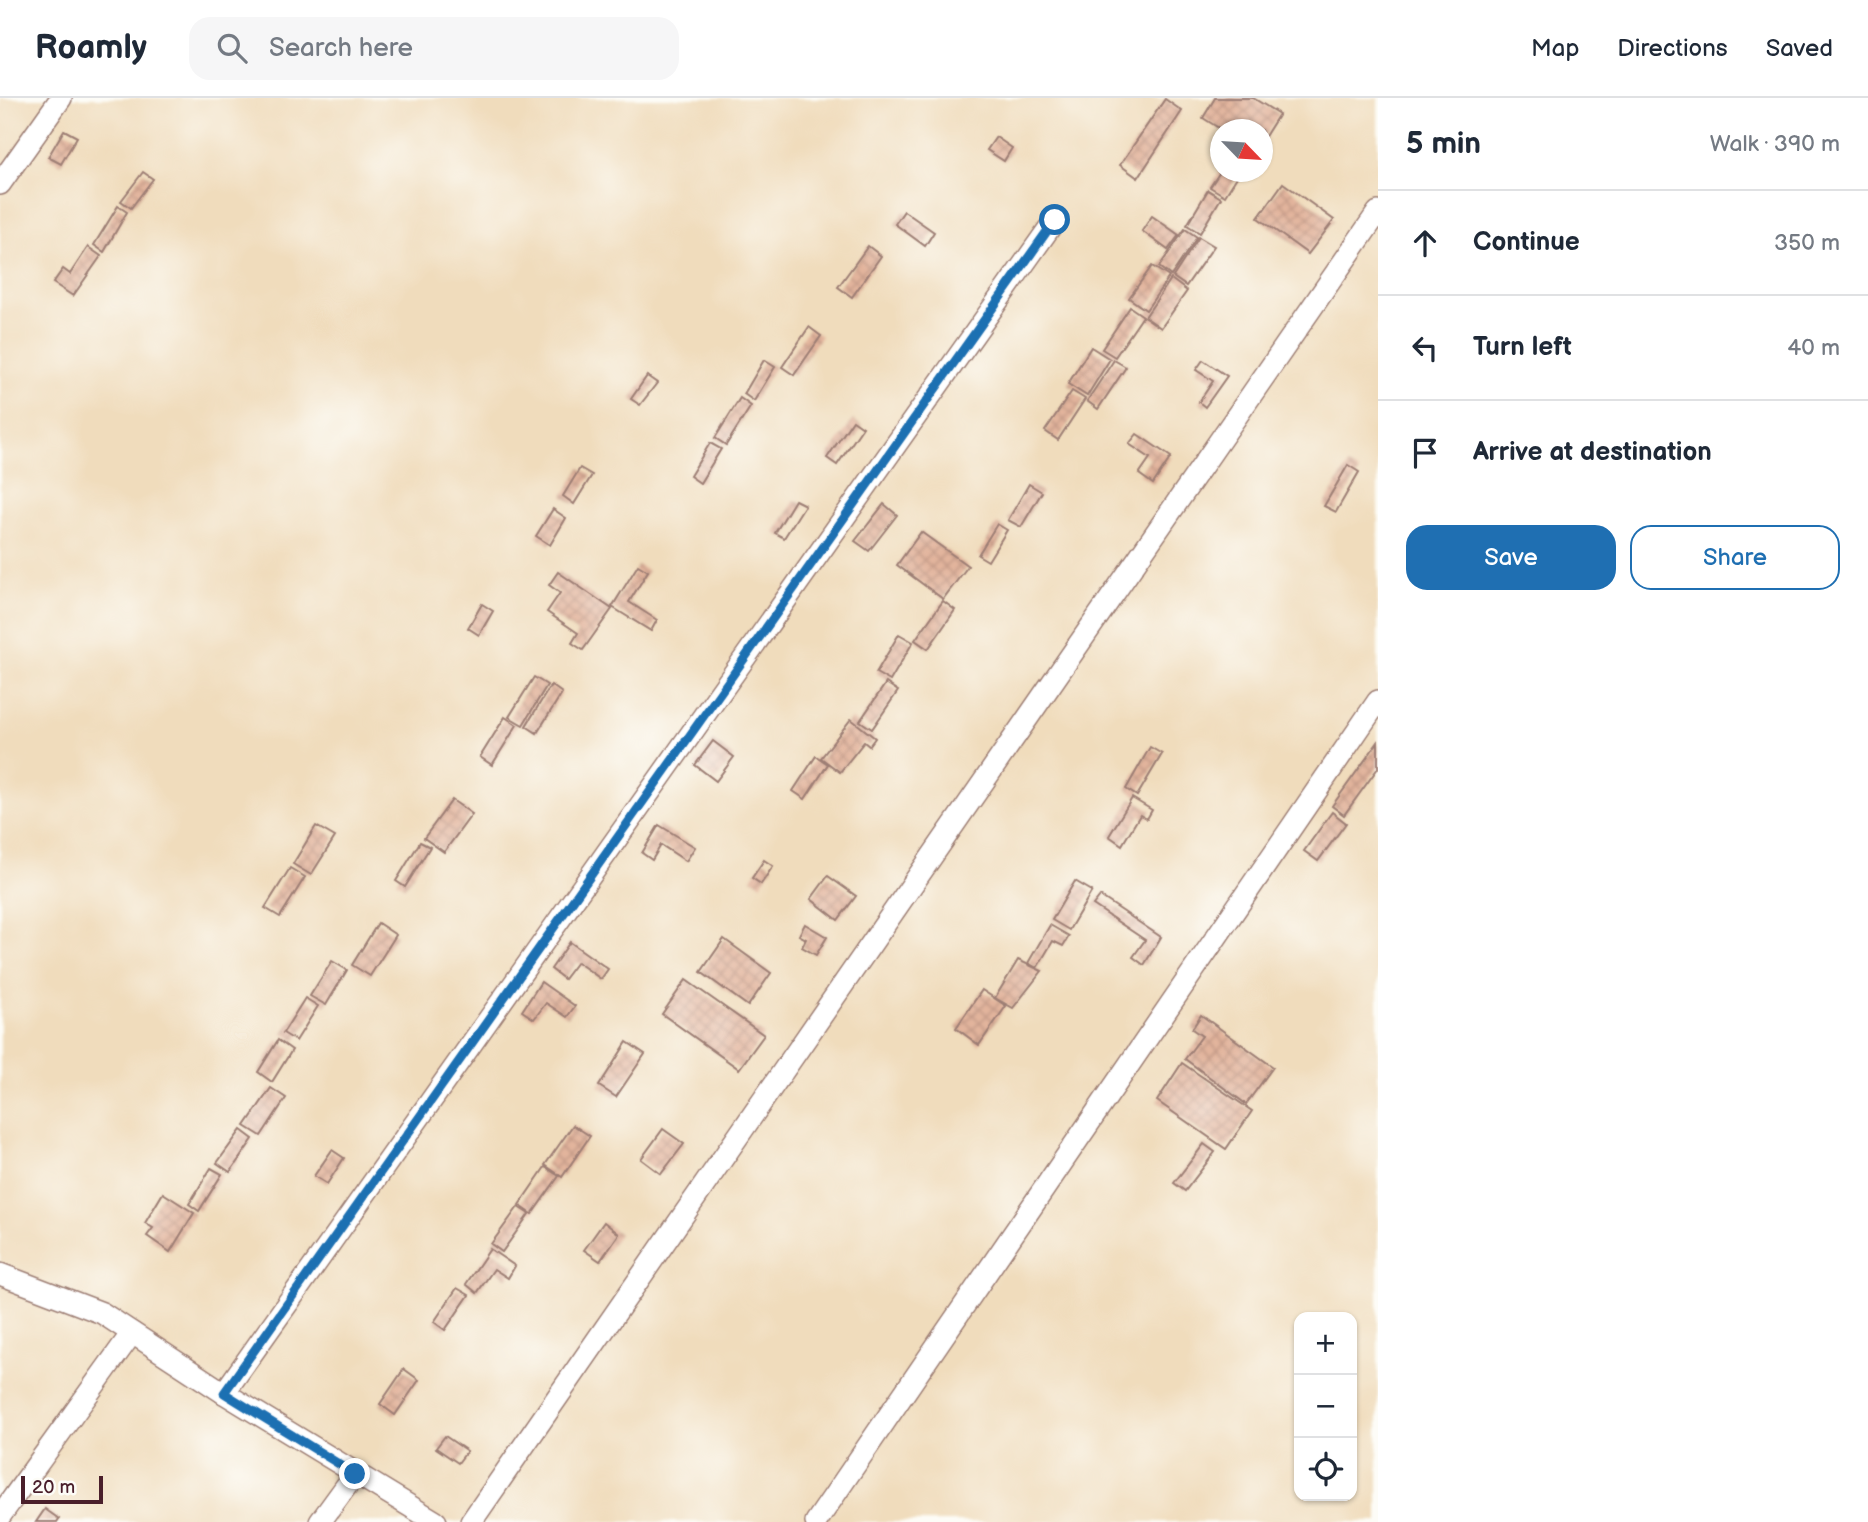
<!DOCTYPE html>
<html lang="en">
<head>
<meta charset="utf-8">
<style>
	body { margin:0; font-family:"Balsamiq Sans",sans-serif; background:#f6f6f7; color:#1f2937 }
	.controls { position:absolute; right:21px; bottom:21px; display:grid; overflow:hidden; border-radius:14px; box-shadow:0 2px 5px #0004 }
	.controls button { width:63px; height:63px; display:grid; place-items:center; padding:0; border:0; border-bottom:2px solid #e0e1e3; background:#fff; color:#1f2937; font:35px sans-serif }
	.compass { position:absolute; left:1210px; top:21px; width:63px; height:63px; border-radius:50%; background:#fff; box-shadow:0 2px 5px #0004; rotate:115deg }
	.scale { position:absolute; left:21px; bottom:18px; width:82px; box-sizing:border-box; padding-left:7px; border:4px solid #4a1f2b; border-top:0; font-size:19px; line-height:24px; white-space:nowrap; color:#4a1f2b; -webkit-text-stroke:5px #fdfcf7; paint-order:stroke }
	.stop { position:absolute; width:21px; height:21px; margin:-16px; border:5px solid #1f6fb2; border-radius:50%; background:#fff }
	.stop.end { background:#1f6fb2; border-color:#fff; box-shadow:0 2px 7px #0008 }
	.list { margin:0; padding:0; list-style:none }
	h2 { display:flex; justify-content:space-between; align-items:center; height:91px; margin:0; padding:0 28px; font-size:30px }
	h2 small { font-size:23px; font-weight:400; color:#747a83 }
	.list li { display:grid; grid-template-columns:46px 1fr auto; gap:21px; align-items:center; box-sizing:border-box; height:105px; padding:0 28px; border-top:2px solid #e0e1e3 }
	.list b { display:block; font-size:26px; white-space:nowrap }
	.list em { font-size:23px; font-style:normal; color:#747a83 }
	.actions { display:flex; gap:14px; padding:21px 28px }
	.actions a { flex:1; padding:16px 0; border:2px solid #1f6fb2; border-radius:21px; text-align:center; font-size:24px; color:#1f6fb2 }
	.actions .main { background:#1f6fb2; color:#fff }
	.icon { flex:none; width:38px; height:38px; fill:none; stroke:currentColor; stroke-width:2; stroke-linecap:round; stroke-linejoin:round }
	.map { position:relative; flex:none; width:1378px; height:1424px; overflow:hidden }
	header { display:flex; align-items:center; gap:42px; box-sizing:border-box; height:98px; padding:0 35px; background:#fff; border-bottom:2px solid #e0e1e3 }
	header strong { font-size:33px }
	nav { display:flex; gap:38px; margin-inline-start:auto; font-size:24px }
	.search { width:490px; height:63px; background:#f6f6f7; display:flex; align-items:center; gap:18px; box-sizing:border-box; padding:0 24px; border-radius:21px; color:#747a83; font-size:26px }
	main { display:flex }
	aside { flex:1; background:#fff }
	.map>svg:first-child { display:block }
</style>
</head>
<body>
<header>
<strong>Roamly</strong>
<div class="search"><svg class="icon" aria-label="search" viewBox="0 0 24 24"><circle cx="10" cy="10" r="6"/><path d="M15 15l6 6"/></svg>Search here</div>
<nav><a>Map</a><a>Directions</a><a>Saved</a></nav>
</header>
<main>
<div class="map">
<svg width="1378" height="1424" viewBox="0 0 1378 1424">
	<defs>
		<pattern id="building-cross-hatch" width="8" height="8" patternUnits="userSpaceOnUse" patternTransform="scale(1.75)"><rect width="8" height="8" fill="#e2b49c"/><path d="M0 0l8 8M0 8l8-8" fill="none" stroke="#c39a87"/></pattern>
	</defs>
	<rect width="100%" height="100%" fill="#fdfcf7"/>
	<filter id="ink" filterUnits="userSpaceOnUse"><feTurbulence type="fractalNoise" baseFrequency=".0143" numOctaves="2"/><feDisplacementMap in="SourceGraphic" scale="14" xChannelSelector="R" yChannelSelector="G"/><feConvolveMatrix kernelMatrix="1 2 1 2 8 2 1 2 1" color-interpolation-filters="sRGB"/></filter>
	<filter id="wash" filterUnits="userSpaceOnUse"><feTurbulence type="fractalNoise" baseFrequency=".00686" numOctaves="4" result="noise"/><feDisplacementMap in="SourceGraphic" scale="28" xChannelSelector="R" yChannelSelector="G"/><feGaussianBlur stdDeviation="1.57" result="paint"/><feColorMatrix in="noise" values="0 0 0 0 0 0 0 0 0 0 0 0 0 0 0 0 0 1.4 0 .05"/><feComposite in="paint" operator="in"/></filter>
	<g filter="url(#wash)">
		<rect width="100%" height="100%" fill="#f0dcbc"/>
		<g id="blocks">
			<g fill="url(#building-cross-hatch)">
				<path d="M1215 0H1253L1279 16 1262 43V32H1222L1203 20Z"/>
				<path d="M1165 1 1182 13 1138 80 1120 67Z"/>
				<path d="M64 32 77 39 61 66 48 59Z"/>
				<path d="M996 39 1012 50 1004 63 987 52Z"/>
				<path d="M143 74 153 81 131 110 121 103Z"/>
				<path d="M1220 74H1240L1225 98 1210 89Z"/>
				<path d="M1283 85 1334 122 1308 156 1258 120Z"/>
				<path d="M1208 92 1221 100 1200 135 1187 127Z"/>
				<path d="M118 108 127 114 104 154 94 147Z"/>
				<path d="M904 113 934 134 925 148 895 126Z"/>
				<path d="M1152 118 1179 137 1168 152 1142 133Z"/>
				<path d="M1185 131 1197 139 1171 178 1159 169Z"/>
				<path d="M1199 139 1214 148 1186 188 1173 179Z"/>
				<path d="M868 148 881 158 852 199 838 189Z"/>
				<path d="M88 149 101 158 73 198 53 185 63 171 70 176Z"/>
				<path d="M1152 168 1169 179 1146 212 1129 200Z"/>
				<path d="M1171 181 1187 193 1161 230 1145 219Z"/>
				<path d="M1130 209 1143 218 1115 259 1102 251Z"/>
				<path d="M809 229 821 238 794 277 782 269Z"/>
				<path d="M1091 249 1110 261 1087 298 1068 286Z"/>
				<path d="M764 262 775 269 754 303 744 296Z"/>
				<path d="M1114 262 1126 269 1098 311 1087 303Z"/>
				<path d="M1203 262 1227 278 1205 309 1199 304 1213 283 1196 272Z"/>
				<path d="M647 278 657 285 640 307 631 301Z"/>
				<path d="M1072 293 1085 301 1058 342 1045 333Z"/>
				<path d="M740 300 751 308 726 347 715 340Z"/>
				<path d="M853 322 863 329 837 367 827 360Z"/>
				<path d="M1137 336 1171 359 1153 386 1139 376 1150 360 1129 346Z"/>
				<path d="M710 345 721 351 700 385 690 378Z"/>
				<path d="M1348 367 1359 374 1336 414 1324 408Z"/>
				<path d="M580 370 592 377 574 406 563 398Z"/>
				<path d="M1029 386 1042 394 1021 429 1008 422Z"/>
				<path d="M795 402 805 407 784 440 775 435Z"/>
				<path d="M884 406 897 417 869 453 855 443Z"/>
				<path d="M553 411 566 420 550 447 536 438Z"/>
				<path d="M997 426 1007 432 988 463 978 457Z"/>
				<path d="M921 434 968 468 943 501 897 467Z"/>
				<path d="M638 467 648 473 629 504 657 522 651 533 612 509Z"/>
				<path d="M558 474 612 511 583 552 572 545 578 535 547 514 560 495 549 487Z"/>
				<path d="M943 503 955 512 928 551 915 542Z"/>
				<path d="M482 506 493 513 479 537 468 530Z"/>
				<path d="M899 536 913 544 890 583 876 575Z"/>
				<path d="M534 579 547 587 523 627 509 619Z"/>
				<path d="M886 585 898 593 872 631 860 623Z"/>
				<path d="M551 587 562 595 537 635 526 628Z"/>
				<path d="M505 619 517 627 492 667 480 659Z"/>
				<path d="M851 621 875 640 869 648 864 644 840 674 821 660Z"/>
				<path d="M713 643 734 659 716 683 695 667Z"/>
				<path d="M1378 644V670L1344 717 1332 708Z"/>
				<path d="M1150 649 1162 656 1137 698 1126 691Z"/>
				<path d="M816 658 828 666 805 701 793 693Z"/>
				<path d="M1132 700 1152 712 1147 721 1140 717 1122 747 1109 738Z"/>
				<path d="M452 702 472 716 444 754 424 740Z"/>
				<path d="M1332 714 1346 725 1318 763 1304 753Z"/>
				<path d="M659 727 695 749 686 763 661 747 652 762 642 755Z"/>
				<path d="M316 728 335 739 311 777 293 766Z"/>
				<path d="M420 744 430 749 405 789 396 783Z"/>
				<path d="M764 762 773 768 761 786 752 780Z"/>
				<path d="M290 770 305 779 280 819 265 810Z"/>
				<path d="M828 778 856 798 838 822 811 801Z"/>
				<path d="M1075 783 1092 793 1069 832 1052 822Z"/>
				<path d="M1100 798 1161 839 1144 867 1133 859 1145 842 1093 807Z"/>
				<path d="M378 825 396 837 370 878 352 867Z"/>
				<path d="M805 826 827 839 816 857 802 849 806 841 799 837Z"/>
				<path d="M1050 827 1069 838 1063 848 1053 843 1037 870 1028 865Z"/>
				<path d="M724 841 771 875 748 908 701 874Z"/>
				<path d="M570 844 608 871 601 881 577 864 564 881 551 871Z"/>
				<path d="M1018 862 1042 873 1013 910 995 900Z"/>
				<path d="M332 863 347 872 326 907 310 898Z"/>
				<path d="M686 882 764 937 739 971 662 916Z"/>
				<path d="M541 884 575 908 567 919 546 905 534 921 522 913Z"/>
				<path d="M982 892 1006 908 979 947 956 930Z"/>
				<path d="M305 900 318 908 296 943 283 935Z"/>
				<path d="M1201 917 1273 969 1246 1006 1185 961 1202 938 1192 931Z"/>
				<path d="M278 942 292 952 272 984 258 974Z"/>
				<path d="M627 944 645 956 616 999 599 988Z"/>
				<path d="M1182 965 1252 1013 1226 1051 1157 1003Z"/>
				<path d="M271 990 286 1000 261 1038 245 1028Z"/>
				<path d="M573 1027 590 1038 562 1079 545 1067Z"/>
				<path d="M663 1031 684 1046 661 1076 641 1061Z"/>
				<path d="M241 1032 253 1041 230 1074 217 1065Z"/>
				<path d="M1204 1046 1215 1054 1185 1093 1174 1085Z"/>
				<path d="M332 1052 344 1060 327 1086 314 1078Z"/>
				<path d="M545 1069 559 1078 532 1116 519 1107Z"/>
				<path d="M211 1070 222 1076 199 1113 189 1106Z"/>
				<path d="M163 1095 194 1115 170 1154 147 1138 153 1130 145 1125Z"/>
				<path d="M518 1109 529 1116 502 1154 491 1146Z"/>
				<path d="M604 1124 619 1136 600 1163 584 1152Z"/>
				<path d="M490 1151 515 1168 508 1180 494 1171 477 1195 466 1186Z"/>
				<path d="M457 1190 469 1197 445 1232 434 1224Z"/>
				<path d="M404 1271 419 1282 395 1317 380 1306Z"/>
				<path d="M445 1338 467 1353 458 1365 436 1350Z"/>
				<path d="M45 1411 59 1421 57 1424H36Z"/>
			</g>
		</g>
	</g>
	<g filter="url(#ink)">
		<use href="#blocks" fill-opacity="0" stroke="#9d7e74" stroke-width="2"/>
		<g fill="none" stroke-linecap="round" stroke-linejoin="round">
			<g stroke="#9d7e74" stroke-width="24">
				<g id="minor">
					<path d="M0 86 61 0"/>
					<path d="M0 1176 102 1215 224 1295 436 1424"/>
					<path d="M224 1295 1055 122"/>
					<path d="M0 1418 132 1235"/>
					<path d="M320 1424 355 1376"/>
					<path d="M471 1424 1378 114"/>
					<path d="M816 1424 1378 603"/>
				</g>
			</g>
			<use href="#minor" stroke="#fff" stroke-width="21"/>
		</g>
	</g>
	<g fill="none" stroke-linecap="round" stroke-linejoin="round" filter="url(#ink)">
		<path stroke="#1f6fb2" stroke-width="9" d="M355 1376 224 1295 1055 122"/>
	</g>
</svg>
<div class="controls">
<button>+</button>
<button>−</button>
<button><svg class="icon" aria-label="locate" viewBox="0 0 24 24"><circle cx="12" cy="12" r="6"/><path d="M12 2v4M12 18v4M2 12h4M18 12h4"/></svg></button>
</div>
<svg class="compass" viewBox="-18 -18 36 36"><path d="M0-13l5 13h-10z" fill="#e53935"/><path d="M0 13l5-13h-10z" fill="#747a83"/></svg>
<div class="scale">20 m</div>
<div class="stop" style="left:1055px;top:122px"></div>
<div class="stop end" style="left:355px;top:1376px"></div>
</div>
<aside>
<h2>5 min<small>Walk · 390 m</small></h2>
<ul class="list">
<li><svg class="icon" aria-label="ahead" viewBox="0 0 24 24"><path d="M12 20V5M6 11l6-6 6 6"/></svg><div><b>Continue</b></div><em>350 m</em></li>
<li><svg class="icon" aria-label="left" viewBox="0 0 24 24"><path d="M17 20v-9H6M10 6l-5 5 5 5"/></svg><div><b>Turn left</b></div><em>40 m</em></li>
<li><svg class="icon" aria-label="arrive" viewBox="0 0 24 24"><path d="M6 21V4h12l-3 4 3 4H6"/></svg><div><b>Arrive at destination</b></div></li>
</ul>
<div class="actions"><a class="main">Save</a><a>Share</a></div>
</aside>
</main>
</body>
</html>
